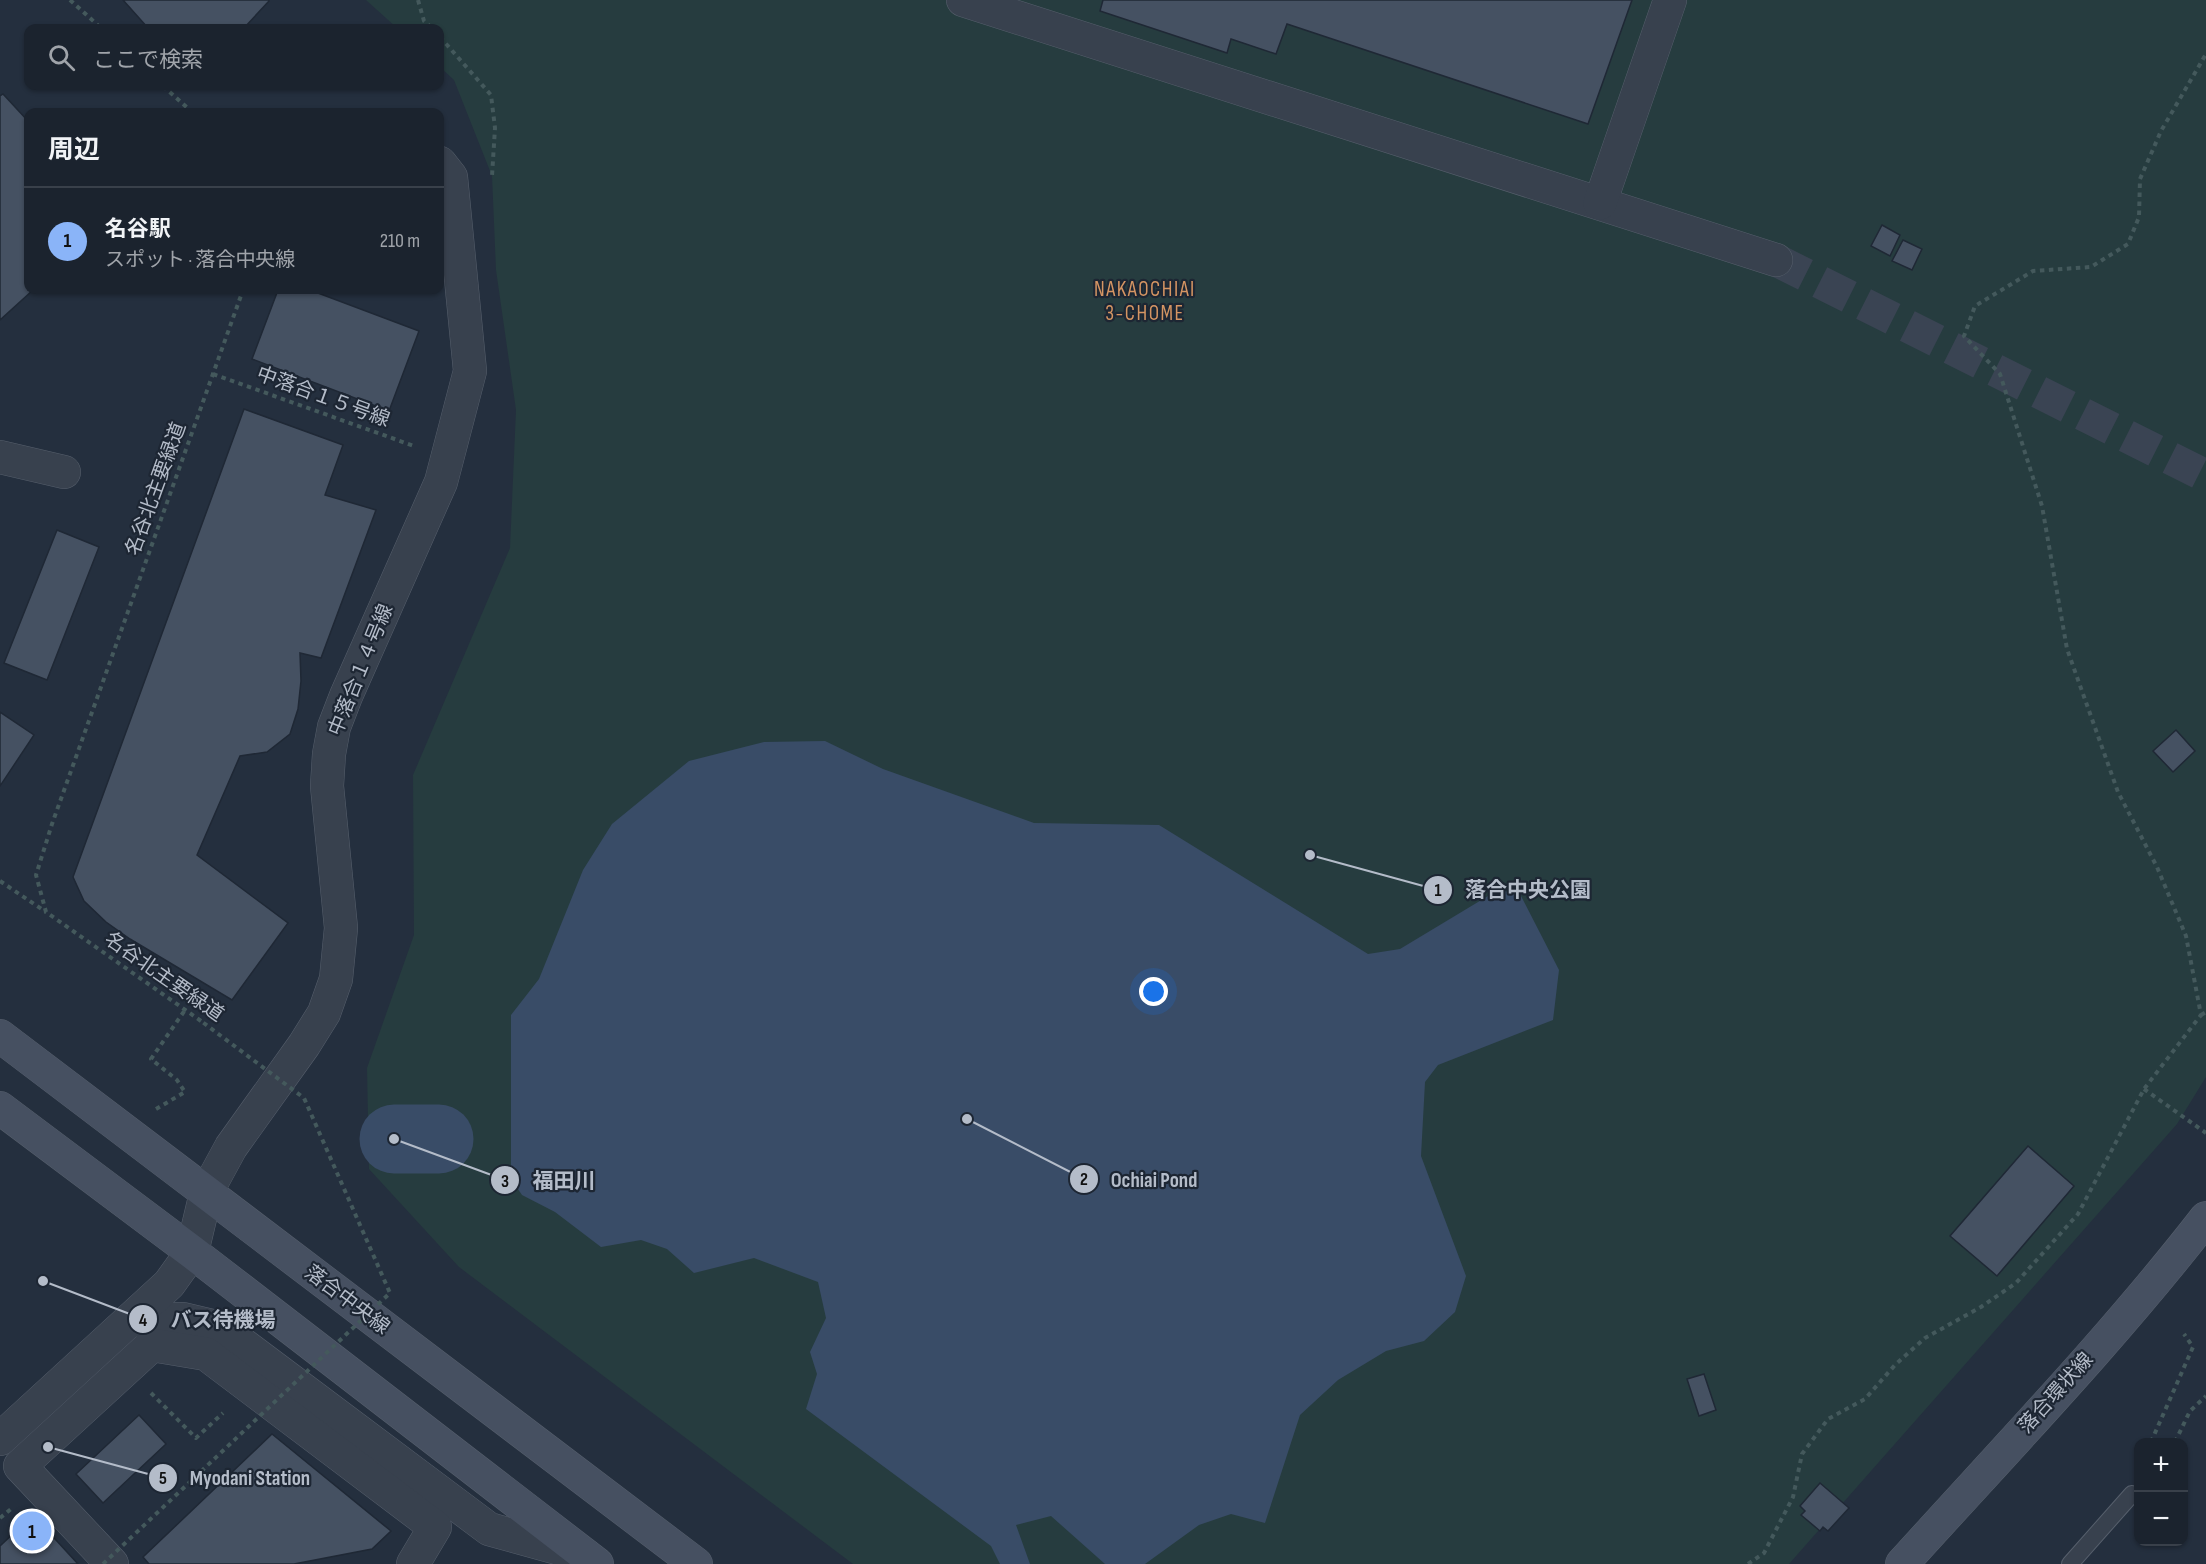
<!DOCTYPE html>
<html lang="ja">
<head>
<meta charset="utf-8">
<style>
	body { margin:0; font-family:"Sofia Sans Condensed","Noto Sans JP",sans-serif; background:#282f3a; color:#f1f3f6 }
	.controls { position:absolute; right:18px; bottom:18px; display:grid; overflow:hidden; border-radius:12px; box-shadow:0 2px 4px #0004 }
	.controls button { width:54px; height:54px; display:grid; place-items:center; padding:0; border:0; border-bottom:2px solid #39404a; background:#1b232e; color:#f1f3f6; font:30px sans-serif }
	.you { position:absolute; left:1154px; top:992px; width:21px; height:21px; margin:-15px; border:4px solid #fff; border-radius:50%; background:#1a73e8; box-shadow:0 0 0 9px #1a73e833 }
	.badge { display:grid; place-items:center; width:39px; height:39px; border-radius:50%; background:#8ab4f8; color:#111; font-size:20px; font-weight:700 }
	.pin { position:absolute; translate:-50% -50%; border:3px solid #fff; box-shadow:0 2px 6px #0006 }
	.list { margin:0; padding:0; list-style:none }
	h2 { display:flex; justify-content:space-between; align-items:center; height:78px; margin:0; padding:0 24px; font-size:26px }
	h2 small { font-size:20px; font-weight:400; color:#a0a4aa }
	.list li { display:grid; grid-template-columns:39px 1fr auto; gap:18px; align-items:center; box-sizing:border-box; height:108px; padding:0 24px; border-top:2px solid #39404a }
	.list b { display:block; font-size:22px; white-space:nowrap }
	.list p { margin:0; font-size:20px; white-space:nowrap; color:#a0a4aa }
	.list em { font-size:20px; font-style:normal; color:#a0a4aa }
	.icon { flex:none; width:33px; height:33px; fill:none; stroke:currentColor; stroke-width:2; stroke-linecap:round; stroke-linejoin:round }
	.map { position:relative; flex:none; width:2206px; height:1564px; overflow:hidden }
	.search { position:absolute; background:#1b232e; box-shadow:0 2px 4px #0004; left:24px; top:24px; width:420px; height:66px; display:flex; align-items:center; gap:15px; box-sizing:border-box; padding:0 21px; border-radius:12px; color:#a0a4aa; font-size:22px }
	.panel { position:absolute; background:#1b232e; box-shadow:0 2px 4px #0004; left:24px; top:108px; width:420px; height:186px; border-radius:12px }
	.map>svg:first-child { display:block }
</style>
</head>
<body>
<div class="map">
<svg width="2206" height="1564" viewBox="0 0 2206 1564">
	<rect width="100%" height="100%" fill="#242f3e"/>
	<path fill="#263c3f" d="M366 0H2206V1077L2177 1124 1789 1564H853L459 1267 369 1169 367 1068 414 935 413 775 510 548 516 410 496 270 492 176 454 80 440 67V28H397Z"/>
	<path fill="#394c67" d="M825 741 883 769 1034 823 1159 825 1368 954 1400 949 1498 890 1520 894 1559 970 1553 1020 1438 1065 1425 1082 1421 1156 1466 1276 1455 1312 1424 1341 1386 1351 1338 1380 1300 1415 1265 1523 1231 1514 1199 1525 1145 1564H1105L1051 1516 1016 1525 1030 1564H1000L991 1546 806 1409 817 1374 810 1352 826 1318 818 1282 754 1258 694 1273 667 1249 641 1240 601 1247 555 1212 522 1195 511 1179V1015L539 979 583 870 612 824 689 761 764 742Z"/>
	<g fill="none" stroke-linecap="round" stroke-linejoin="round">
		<path stroke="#394c67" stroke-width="69" d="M394 1139H439"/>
	</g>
	<g fill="#455162" stroke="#1f2835" stroke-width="1.5">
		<path d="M123 0H269V1L244 28H148Z"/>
		<path d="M1103 0H1632L1588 124 1287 24 1276 54 1231 39 1227 53 1100 11Z"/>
		<path d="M3 94 28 121V290H33L0 320V96Z"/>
		<path d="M1882 225 1900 235 1890 256 1871 246Z"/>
		<path d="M1903 240 1922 249 1912 270 1892 261Z"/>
		<path d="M278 290H310L419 331 389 411 252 359Z"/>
		<path d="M244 409 343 445 325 495 376 510 321 658 300 653 301 681 298 709 290 734 267 752 240 756 197 855 288 923 232 1000 130 939 106 922 84 901 73 877Z"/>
		<path d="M57 530 99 547 47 680 4 663Z"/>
		<path d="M0 712 34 735 0 786Z"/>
		<path d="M2176 730 2195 751 2173 772 2153 751Z"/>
		<path d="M2028 1146 2074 1186 1997 1276 1950 1236Z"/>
		<path d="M1704 1374 1716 1410 1699 1416 1687 1379Z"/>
		<path d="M139 1415 166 1444 103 1503 76 1474Z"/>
		<path d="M272 1434 391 1531 372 1549 294 1564H149L143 1557Z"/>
		<path d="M1820 1483 1849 1508 1828 1531 1823 1527 1820 1531 1801 1515 1805 1511 1800 1506Z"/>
		<path d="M33 1515 78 1564H0V1546Z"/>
	</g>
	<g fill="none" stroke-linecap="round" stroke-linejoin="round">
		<path stroke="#3a4453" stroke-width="33" stroke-dasharray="33 16" stroke-linecap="butt" d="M1776 260 2206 476"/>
		<g stroke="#565f6c" stroke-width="18">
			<path id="lane" d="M2070 1564 2132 1494"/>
		</g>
		<g stroke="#565f6c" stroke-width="34">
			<g id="street">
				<path d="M963 0 1776 260"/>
				<path d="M1600 203 1670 0"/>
				<path d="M0 457 64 472"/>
				<path d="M131 1320 183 1319 221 1328 489 1529 586 1556"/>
				<path d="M0 1439 169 1284 192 1252 206 1193 231 1147 304 1045 324 1013 336 979 341 928 327 786 329 754 334 727 346 696 441 482 470 371 451 177 440 163"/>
				<path d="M112 1564 20 1466 152 1345 206 1354 435 1527 413 1564"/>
			</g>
		</g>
		<g stroke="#565f6c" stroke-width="34">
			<g id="secondary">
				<path d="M0 1036 696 1564"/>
				<path d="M0 1108 192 1252 597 1564"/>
				<path d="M1902 1564C2005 1450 2112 1339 2206 1218"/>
			</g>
		</g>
		<g stroke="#44595c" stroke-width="4" stroke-dasharray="4.5 4.5" stroke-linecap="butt">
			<path d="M70 0 101 28"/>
			<path d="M418 0 424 21 432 28"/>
			<path d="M440 37 491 95 495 128 492 176"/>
			<path d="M163 86 192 112"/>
			<path d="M213 374 414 446"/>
			<path d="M0 881 46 912"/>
			<path d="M2201 1015 2206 1012"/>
			<path d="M201 1021 46 912 36 875 52 824 243 290"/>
			<path d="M2144 1089 2206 1133"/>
			<path d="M156 1109 185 1092 177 1080 151 1059 185 1010"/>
			<path d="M151 1393 196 1438 223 1413"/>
			<path d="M2151 1442 2193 1347 2184 1334"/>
			<path d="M2175 1442 2190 1411 2206 1396"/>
			<path d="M0 1518 11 1509"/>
			<path d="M1748 1564 1764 1553 1793 1497 1802 1454 1828 1419 1865 1399 1895 1365 1925 1338 1981 1307 2016 1283 2078 1214 2144 1089 2201 1015 2186 936 2157 867 2118 792 2067 649 2042 506 2000 374 1964 336 1975 306 2033 271 2091 267 2128 244 2139 217 2140 179 2161 131 2206 54"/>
		</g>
		<use href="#lane" stroke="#38414e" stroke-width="16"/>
		<use href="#street" stroke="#38414e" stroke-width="33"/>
		<use href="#secondary" stroke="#465061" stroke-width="33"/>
		<path stroke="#44595c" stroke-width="4" stroke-dasharray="4.5 4.5" stroke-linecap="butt" d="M103 1564 390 1293 304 1098 201 1021"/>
	</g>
	<g text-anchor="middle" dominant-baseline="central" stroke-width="4.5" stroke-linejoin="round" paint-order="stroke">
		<g font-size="20" fill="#b4bcc9" stroke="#1d2633">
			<text transform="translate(323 397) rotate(20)">中落合１５号線</text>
			<text transform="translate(156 489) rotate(-70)">名谷北主要緑道</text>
			<text transform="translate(361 670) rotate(-68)">中落合１４号線</text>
			<text transform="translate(164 977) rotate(35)">名谷北主要緑道</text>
			<text transform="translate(347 1300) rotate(37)">落合中央線</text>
			<text transform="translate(2056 1393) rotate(-48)">落合環状線</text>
		</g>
		<g font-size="21" letter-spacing="1.5" fill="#d59563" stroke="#1d2633">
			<text x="1145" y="289">NAKAOCHIAI<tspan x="1145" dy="24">3-CHOME</tspan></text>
		</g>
	</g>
	<path fill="none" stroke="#b4bcc9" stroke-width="2" d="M1310 855L1438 890M967 1119L1084 1179M394 1139L505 1180M43 1281L143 1319M48 1447L163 1478"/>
	<g fill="#b4bcc9" stroke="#1d2633" stroke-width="2">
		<circle cx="1310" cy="855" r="6"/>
		<circle cx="967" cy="1119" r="6"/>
		<circle cx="394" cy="1139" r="6"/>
		<circle cx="43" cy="1281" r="6"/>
		<circle cx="48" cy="1447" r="6"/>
		<circle cx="1438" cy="890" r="15"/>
		<circle cx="1084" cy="1179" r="15"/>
		<circle cx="505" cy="1180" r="15"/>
		<circle cx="143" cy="1319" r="15"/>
		<circle cx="163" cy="1478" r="15"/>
	</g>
	<g font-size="18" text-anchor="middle" font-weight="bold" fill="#111">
		<text x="1438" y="896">1</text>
		<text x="1084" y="1185">2</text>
		<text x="505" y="1187">3</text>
		<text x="143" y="1326">4</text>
		<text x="163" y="1484">5</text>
	</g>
	<g font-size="21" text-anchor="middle" font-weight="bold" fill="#b4bcc9" stroke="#1d2633" stroke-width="4.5" stroke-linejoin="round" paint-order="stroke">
		<text x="1528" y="897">落合中央公園</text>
		<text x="1154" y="1187">Ochiai Pond</text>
		<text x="564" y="1188">福田川</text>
		<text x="223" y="1327">バス待機場</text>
		<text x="250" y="1485">Myodani Station</text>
	</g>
</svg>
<div class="controls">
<button>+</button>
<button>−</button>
</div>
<div class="you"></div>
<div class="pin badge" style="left:32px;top:1531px">1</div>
<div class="search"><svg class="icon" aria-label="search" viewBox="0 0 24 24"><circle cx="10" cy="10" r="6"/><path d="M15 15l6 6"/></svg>ここで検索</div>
<section class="panel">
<h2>周辺<small></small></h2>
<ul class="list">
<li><span class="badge">1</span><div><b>名谷駅</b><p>スポット · 落合中央線</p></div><em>210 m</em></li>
</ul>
</section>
</div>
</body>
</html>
